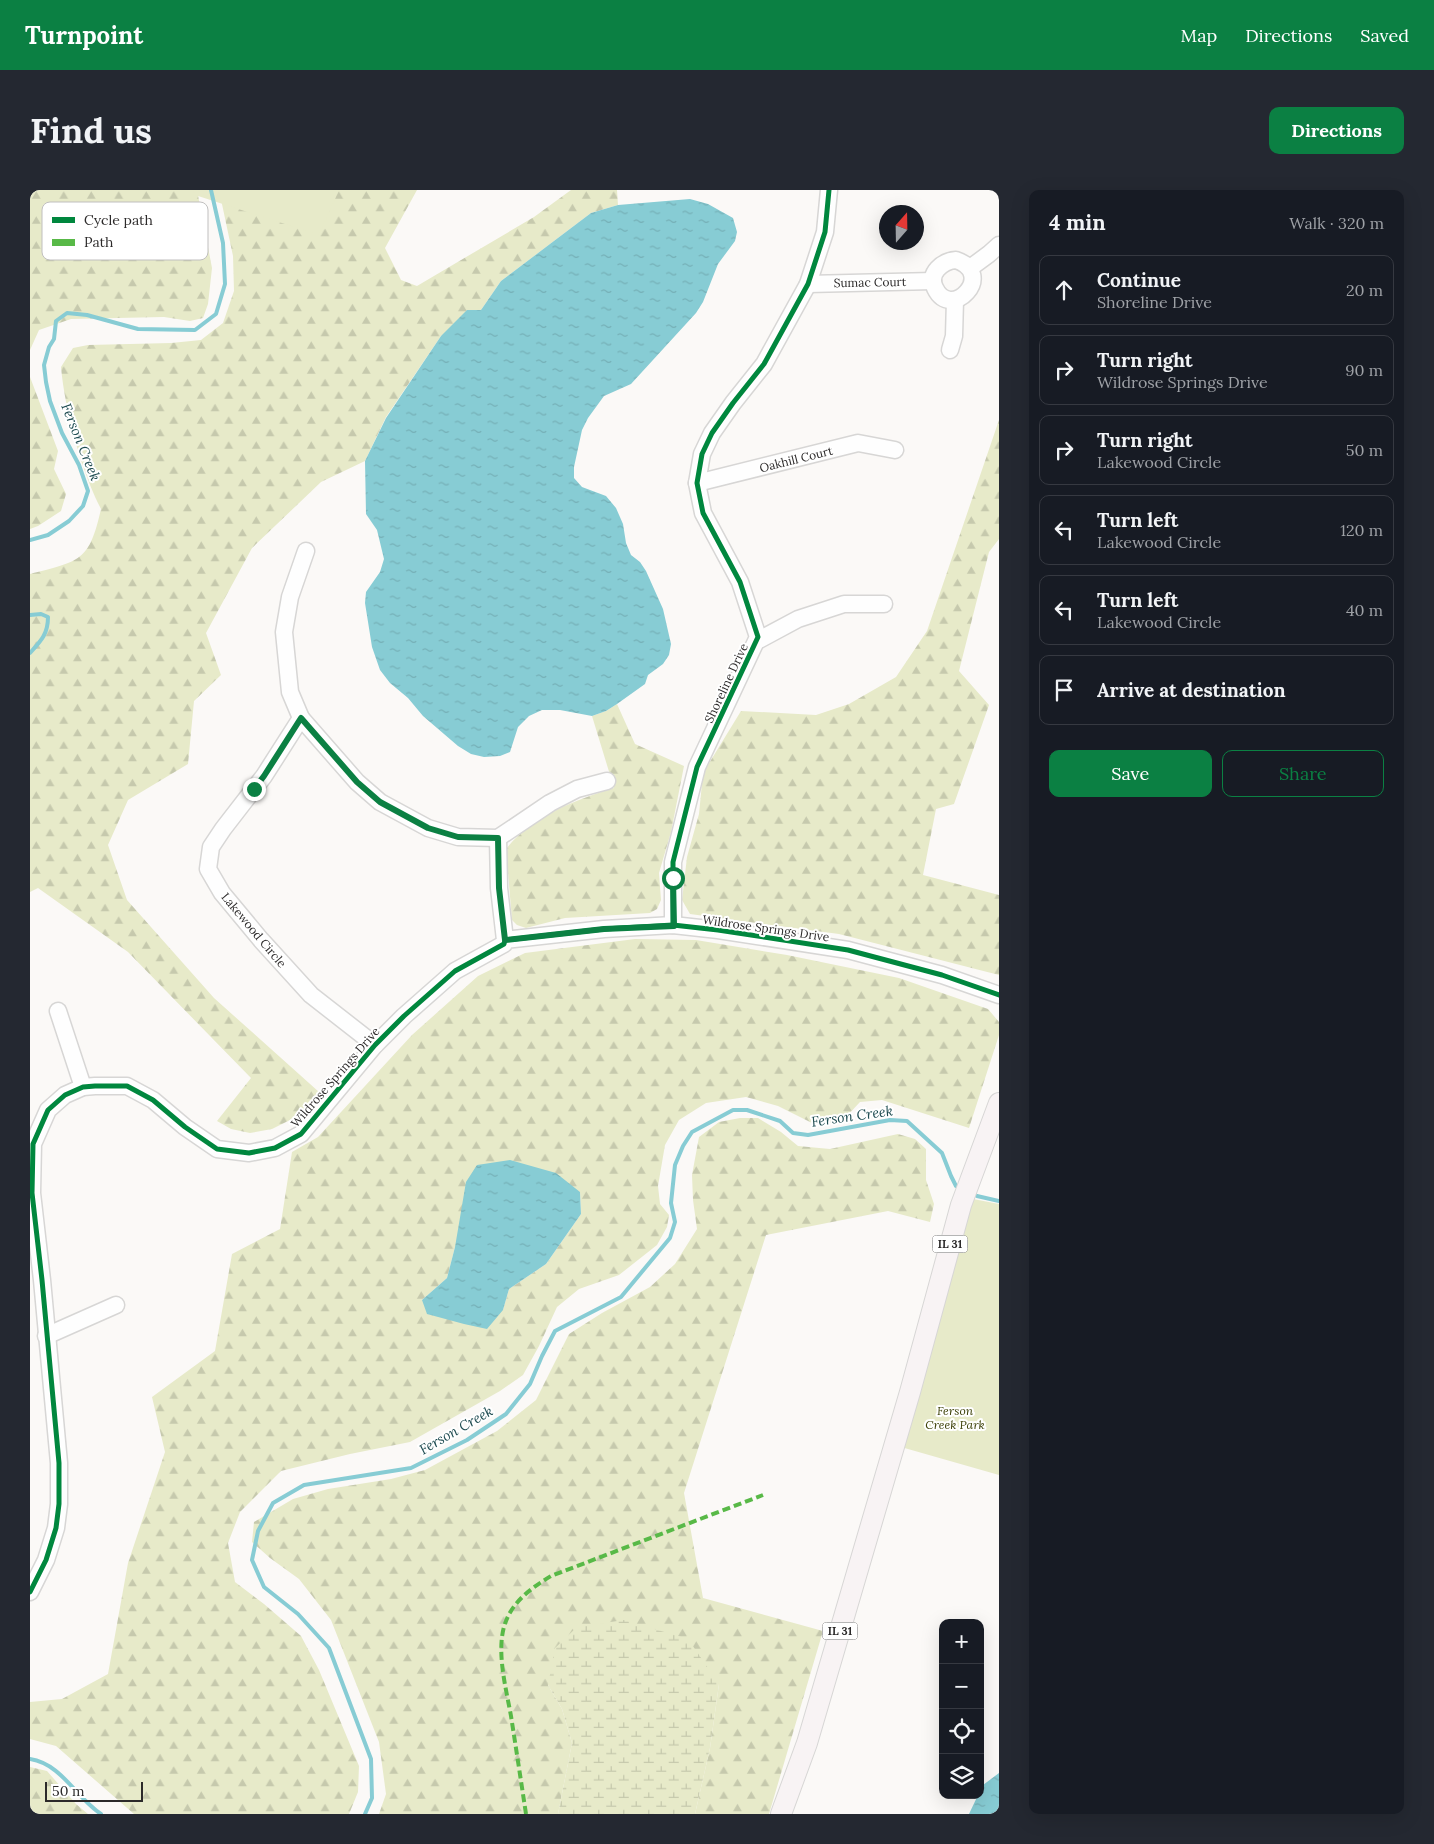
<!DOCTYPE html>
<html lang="en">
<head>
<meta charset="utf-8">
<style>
	body { margin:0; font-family:Lora,serif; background:#242831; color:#f1f3f6 }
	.controls { position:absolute; right:15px; bottom:15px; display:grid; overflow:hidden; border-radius:10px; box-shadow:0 5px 20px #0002 }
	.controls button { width:45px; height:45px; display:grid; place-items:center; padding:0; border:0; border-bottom:1px solid #363941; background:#171b24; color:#f1f3f6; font:25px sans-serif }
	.compass { position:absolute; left:849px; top:15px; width:45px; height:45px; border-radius:50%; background:#171b24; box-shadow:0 5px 20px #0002; rotate:20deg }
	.scale { position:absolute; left:15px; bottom:12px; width:98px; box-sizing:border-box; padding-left:5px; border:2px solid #2c2a2a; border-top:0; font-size:14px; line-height:18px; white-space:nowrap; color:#2c2a2a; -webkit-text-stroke:4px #fff; paint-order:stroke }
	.stop { position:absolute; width:15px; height:15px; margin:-11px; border:4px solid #0b8043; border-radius:50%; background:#fff }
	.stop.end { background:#0b8043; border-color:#fff; box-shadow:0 1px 5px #0008 }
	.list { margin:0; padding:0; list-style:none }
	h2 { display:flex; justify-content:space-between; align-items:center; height:65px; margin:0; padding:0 20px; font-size:21px }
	h2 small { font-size:16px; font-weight:400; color:#9ea1a6 }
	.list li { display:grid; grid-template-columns:32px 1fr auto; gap:15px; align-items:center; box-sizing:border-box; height:70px; margin:0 10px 10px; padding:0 10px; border:1px solid #363941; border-radius:10px }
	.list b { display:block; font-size:19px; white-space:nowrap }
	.list p { margin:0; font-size:16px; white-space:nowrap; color:#9ea1a6 }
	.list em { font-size:16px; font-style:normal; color:#9ea1a6 }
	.actions { display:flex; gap:10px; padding:15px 20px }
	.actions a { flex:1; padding:11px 0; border:1px solid #0b8043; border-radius:10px; text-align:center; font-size:18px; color:#0b8043 }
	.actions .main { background:#0b8043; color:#fff }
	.icon { flex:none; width:28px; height:28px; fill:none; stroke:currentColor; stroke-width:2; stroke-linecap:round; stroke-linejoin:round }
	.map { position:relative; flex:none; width:969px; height:1624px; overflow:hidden; border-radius:10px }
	header { display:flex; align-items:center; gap:30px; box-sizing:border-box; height:70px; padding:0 25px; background:#0b8043; color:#fff }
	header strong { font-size:24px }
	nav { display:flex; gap:28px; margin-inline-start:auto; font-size:18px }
	.intro { display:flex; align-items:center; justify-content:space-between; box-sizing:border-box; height:120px; padding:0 30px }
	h1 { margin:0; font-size:35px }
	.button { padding:12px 22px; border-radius:10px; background:#0b8043; color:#fff; font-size:18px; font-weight:700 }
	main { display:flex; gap:30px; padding:0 30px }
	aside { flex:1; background:#171b24; border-radius:10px; box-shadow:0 5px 20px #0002 }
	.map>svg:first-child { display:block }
</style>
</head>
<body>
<header>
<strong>Turnpoint</strong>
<nav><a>Map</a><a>Directions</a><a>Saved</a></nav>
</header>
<div class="intro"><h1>Find us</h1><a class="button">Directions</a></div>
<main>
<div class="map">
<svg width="969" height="1624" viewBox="0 0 969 1624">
	<defs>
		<pattern id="forest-firs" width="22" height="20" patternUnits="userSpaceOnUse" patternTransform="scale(1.25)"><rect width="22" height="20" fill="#e7eac9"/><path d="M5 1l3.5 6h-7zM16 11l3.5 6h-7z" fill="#c6c9ad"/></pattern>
		<pattern id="wetland-marsh" width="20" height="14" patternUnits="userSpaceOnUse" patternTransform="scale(1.25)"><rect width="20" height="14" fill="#e7eac9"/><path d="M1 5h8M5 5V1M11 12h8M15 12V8" fill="none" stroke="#c6c9ad"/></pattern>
		<pattern id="water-ripples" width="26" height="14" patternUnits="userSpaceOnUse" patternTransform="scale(1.25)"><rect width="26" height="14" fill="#87ccd4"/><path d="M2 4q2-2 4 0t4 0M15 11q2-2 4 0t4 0" fill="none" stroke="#75afb6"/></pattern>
	</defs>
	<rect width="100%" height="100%" fill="#fbf9f7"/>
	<g fill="url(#forest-firs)" fill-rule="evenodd">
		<path d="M0 0H167L182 78 178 114 173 128 160 131 134 127 41 129 9 140 0 160Z"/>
		<path d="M189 0H387L355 58 371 90 387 96 504 27 541 0H587L588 15 561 23 471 91 451 120 411 146 356 227 335 271 291 292 222 358 176 443 191 485 164 511 158 574 98 610 78 655 97 710 184 808 289 902 268 926 242 939 220 943 201 939 187 931 221 888 98 762 8 698 0 702V384C50 371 59 372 71 319 51 280 35 221 31 177L43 158 58 155 141 153 171 150 193 133 204 101 203 66Z"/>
		<path d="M0 187 28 261 24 279 36 304 31 321 8 336 0 339Z"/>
		<path d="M969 230V349L959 362 929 481 959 515 924 614 906 619 893 685 969 705V785L809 744 660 724 652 710 657 667 669 624 673 583 711 521 786 525 819 514 866 487 897 441Z"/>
		<path d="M587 514 605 554 654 576 641 642 629 683 631 710 627 719 620 723 535 728 496 738 487 735 482 730 476 659C502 626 545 610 584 598L562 526 576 521Z"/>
		<path d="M605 749 666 750 757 765 869 788 958 819 969 832V845L939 938 852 910 830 912 817 926 804 933H782L748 916 716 907 676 913 649 930 635 955 628 996 630 1014 639 1025 637 1037 627 1055 589 1085 549 1099 527 1117 509 1156 493 1185 470 1201 380 1252 320 1264 251 1281 210 1322 198 1353 205 1392 234 1414 271 1446 289 1480 329 1576 328 1602 319 1624H104L26 1556 0 1549V1512L32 1509 78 1484 98 1373 135 1262 122 1207 185 1161 202 1064 250 1039 262 962 288 947 382 845 448 786 495 763ZM550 1002 551 1024 516 1074 479 1099 473 1120 392 1110 417 1088 425 1057Z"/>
		<path d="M710 928H728L751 942 768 956 800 959 868 944 885 949 896 959V990L904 1014 900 1032 858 1021 736 1045 654 1303 673 1408 793 1441 739 1624H665L680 1558 689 1494 518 1495 532 1519 542 1553 528 1624H349L356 1604 349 1552 301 1430 269 1389 240 1368 222 1352 224 1332 263 1309 298 1299 361 1289 395 1280 467 1241 506 1210 539 1144 572 1123 620 1097 645 1074 667 1039 663 1010 662 985 669 947 689 932Z"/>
		<path d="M0 1577 17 1581 46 1614 58 1624H0Z"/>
	</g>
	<path fill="url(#wetland-marsh)" d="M594 1430 658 1449 689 1494 680 1558 665 1624H528L542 1553 532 1519 518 1495 525 1458 547 1437Z"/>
	<g fill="#e7eac9">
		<path d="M163 0H309L289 45 165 5Z"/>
		<path d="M943 1009 969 1014V1285L871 1257Z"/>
	</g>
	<g fill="url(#water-ripples)">
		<path d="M660 9 678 14 703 28 707 42 705 51 688 74 673 112 666 123 601 194 574 206 558 228 552 240 544 277V288L552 297 576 306 586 318 593 334 596 353 601 365 610 372 616 381 633 419 641 454 639 465 633 474 618 485 615 494 587 514 576 521 562 526 530 520H512L499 526 488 537 480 562 470 566 454 567 441 564 428 556 393 526 378 508 360 493 350 480 342 457 335 413 336 402 350 382 354 369 347 340 336 324 335 271 356 228 411 146 437 120H451L471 91 561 23 588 15Z"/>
		<path d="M480 970 526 983 550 1002 551 1024 516 1074 479 1099 473 1120 457 1139 434 1134 397 1124 392 1110 417 1088 425 1057 436 992 447 975Z"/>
		<path d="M969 1583V1624H939L948 1605H950L953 1595Z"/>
	</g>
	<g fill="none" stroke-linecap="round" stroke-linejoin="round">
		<g stroke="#87ccd4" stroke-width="4">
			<path d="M0 350 18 345 39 331 53 316 58 301 49 275 32 243 20 211 16 192 14 175 19 157 24 149 26 131 37 123 57 125 108 139 165 140 186 124 195 94 193 53 181 0"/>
			<path d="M0 425 11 424 18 427C18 444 11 451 0 463"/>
			<path d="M941 1003 947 1006 969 1011"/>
			<path d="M0 1569C32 1574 46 1608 71 1624"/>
			<path d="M335 1624 342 1608 341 1569 299 1458 268 1424 234 1397 222 1370 228 1341 243 1313 274 1295 381 1278 437 1250 476 1224 500 1194 512 1166 525 1141 591 1107 640 1048 645 1032 641 1013 645 975 653 956 662 942 703 920H717L750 931 763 943 778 945 860 930 877 931 912 963 921 986 926 996 930 998"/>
		</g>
		<g stroke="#d7d6d5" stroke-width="19">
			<g id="minor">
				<path d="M926 70C967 84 921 132 905 98 897 83 913 71 926 70Z"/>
				<path d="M940 78 959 64 969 55"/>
				<path d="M778 94 903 91"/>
				<path d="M920 160 924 146 925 110"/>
				<path d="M667 293 828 253 865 260"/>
				<path d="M276 361 260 407 254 442 260 502 271 528 234 586 193 639 181 657 178 679 192 703 231 750 281 805 345 855"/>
				<path d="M727 451 768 429 814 414H854"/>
				<path d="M271 528 327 592 350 612 398 638 428 647 468 648 520 613 547 599 577 591"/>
				<path d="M468 648 469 698 475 750"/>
				<path d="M643 735V672L667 577 728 447 710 392 673 323 667 293 672 264 682 243 703 213 734 174 778 94 795 42 799 0"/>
				<path d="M28 821 53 897"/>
				<path d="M16 1146 86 1115"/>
				<path d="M0 1402 16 1370 26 1338 29 1314V1273L12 1090 2 1003 3 954 18 920 35 905 53 897 65 896H97L123 910 155 937 187 959 219 963 245 958 271 944 345 855 374 826 425 781 474 754 475 750 574 739 643 735 688 740 818 760 912 785 969 805"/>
			</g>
		</g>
		<g stroke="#d7d6d5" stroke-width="22">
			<path id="major" d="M751 1624 777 1553 880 1202 931 1015 969 913"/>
		</g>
		<use href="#minor" stroke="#fefefe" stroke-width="16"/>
		<use href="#major" stroke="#f8f3f4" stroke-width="20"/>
		<path stroke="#58b947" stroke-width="4" stroke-dasharray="8 4" stroke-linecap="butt" d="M496 1624C491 1591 486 1558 481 1526 476 1498 465 1458 476 1431 484 1410 503 1397 521 1386L733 1305"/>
		<g stroke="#fff" stroke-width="8">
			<g id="cycleway">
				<path d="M643 735V672L667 577 728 447 710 392 673 323 667 293 672 264 682 243 703 213 734 174 778 94 795 42 799 0"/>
				<path d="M0 1402 16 1370 26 1338 29 1314V1273L12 1090 2 1003 3 954 18 920 35 905 53 897 65 896H97L123 910 155 937 187 959 219 963 245 958 271 944 345 855 374 826 425 781 474 754 475 750 574 739 643 735 688 740 818 760 912 785 969 805"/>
			</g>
		</g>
		<use href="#cycleway" stroke="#00873e" stroke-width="5"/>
	</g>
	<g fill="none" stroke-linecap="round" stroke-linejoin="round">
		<path stroke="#0b8043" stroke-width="6" d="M224 599 234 586 271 528 327 592 350 612 398 638 428 647 468 648 469 698 475 750 574 739 644 736 643 688"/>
	</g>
	<g text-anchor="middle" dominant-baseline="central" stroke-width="4" stroke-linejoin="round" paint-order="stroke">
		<g fill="#fff" stroke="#6b6a6a" stroke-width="1">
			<rect x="902.5" y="1045.5" width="35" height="17" rx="4"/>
			<rect x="792.5" y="1432.5" width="35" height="17" rx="4"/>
		</g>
		<g font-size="11" font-weight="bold" fill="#2c2a2a">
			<text x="920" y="1054">IL 31</text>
			<text x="810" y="1441">IL 31</text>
		</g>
		<g font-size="12" fill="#2c2a2a" stroke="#fff">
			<text transform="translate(840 92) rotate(-1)">Sumac Court</text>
			<text transform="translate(766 269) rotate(-14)">Oakhill Court</text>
			<text transform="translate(696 493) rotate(-65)">Shoreline Drive</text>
			<text transform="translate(736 738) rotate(8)">Wildrose Springs Drive</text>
			<text transform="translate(224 740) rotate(50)">Lakewood Circle</text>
			<text transform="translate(305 887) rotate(-49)">Wildrose Springs Drive</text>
		</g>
		<g font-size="12" font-style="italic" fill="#3d4108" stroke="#fff">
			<text x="925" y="1220">Ferson<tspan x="925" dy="14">Creek Park</tspan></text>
		</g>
		<g font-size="14" font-style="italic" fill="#1f4c51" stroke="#fff">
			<text transform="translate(51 252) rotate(68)">Ferson Creek</text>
			<text transform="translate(822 926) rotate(-8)">Ferson Creek</text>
			<text transform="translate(426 1240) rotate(-30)">Ferson Creek</text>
		</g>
	</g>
	<rect x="12" y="12" width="166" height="58" rx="8" fill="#fff" stroke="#c0bfbf" stroke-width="1"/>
	<rect x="22" y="27" width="23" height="6" fill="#00873e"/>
	<rect x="22" y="49" width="23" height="7" fill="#58b947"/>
	<g font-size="14" fill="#2c2a2a">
		<text x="54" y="35">Cycle path</text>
		<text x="54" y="57">Path</text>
	</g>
</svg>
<div class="controls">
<button>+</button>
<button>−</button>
<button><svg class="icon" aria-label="locate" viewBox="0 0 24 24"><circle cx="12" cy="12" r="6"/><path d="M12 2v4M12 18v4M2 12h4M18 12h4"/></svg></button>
<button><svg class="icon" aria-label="layers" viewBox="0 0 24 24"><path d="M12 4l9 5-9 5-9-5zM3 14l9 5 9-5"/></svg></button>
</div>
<svg class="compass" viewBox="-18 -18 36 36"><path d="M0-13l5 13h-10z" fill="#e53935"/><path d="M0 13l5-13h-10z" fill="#9ea1a6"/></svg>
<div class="scale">50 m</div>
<div class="stop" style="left:643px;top:688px"></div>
<div class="stop end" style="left:224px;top:599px"></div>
</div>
<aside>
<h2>4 min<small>Walk · 320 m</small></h2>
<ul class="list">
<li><svg class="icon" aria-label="ahead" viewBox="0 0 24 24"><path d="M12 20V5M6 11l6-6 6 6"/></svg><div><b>Continue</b><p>Shoreline Drive</p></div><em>20 m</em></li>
<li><svg class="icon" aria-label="right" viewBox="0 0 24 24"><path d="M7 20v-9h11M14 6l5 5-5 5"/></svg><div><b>Turn right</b><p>Wildrose Springs Drive</p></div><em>90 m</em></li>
<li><svg class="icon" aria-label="right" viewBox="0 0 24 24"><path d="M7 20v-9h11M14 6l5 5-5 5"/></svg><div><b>Turn right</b><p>Lakewood Circle</p></div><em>50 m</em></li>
<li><svg class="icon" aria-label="left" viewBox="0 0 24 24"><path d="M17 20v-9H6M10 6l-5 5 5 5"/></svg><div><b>Turn left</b><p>Lakewood Circle</p></div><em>120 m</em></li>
<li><svg class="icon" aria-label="left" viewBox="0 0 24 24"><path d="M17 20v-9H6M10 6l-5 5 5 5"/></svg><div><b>Turn left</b><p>Lakewood Circle</p></div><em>40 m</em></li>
<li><svg class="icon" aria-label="arrive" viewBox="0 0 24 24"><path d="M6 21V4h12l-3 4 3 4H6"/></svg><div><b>Arrive at destination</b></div></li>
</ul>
<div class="actions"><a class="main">Save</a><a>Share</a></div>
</aside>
</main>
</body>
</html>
